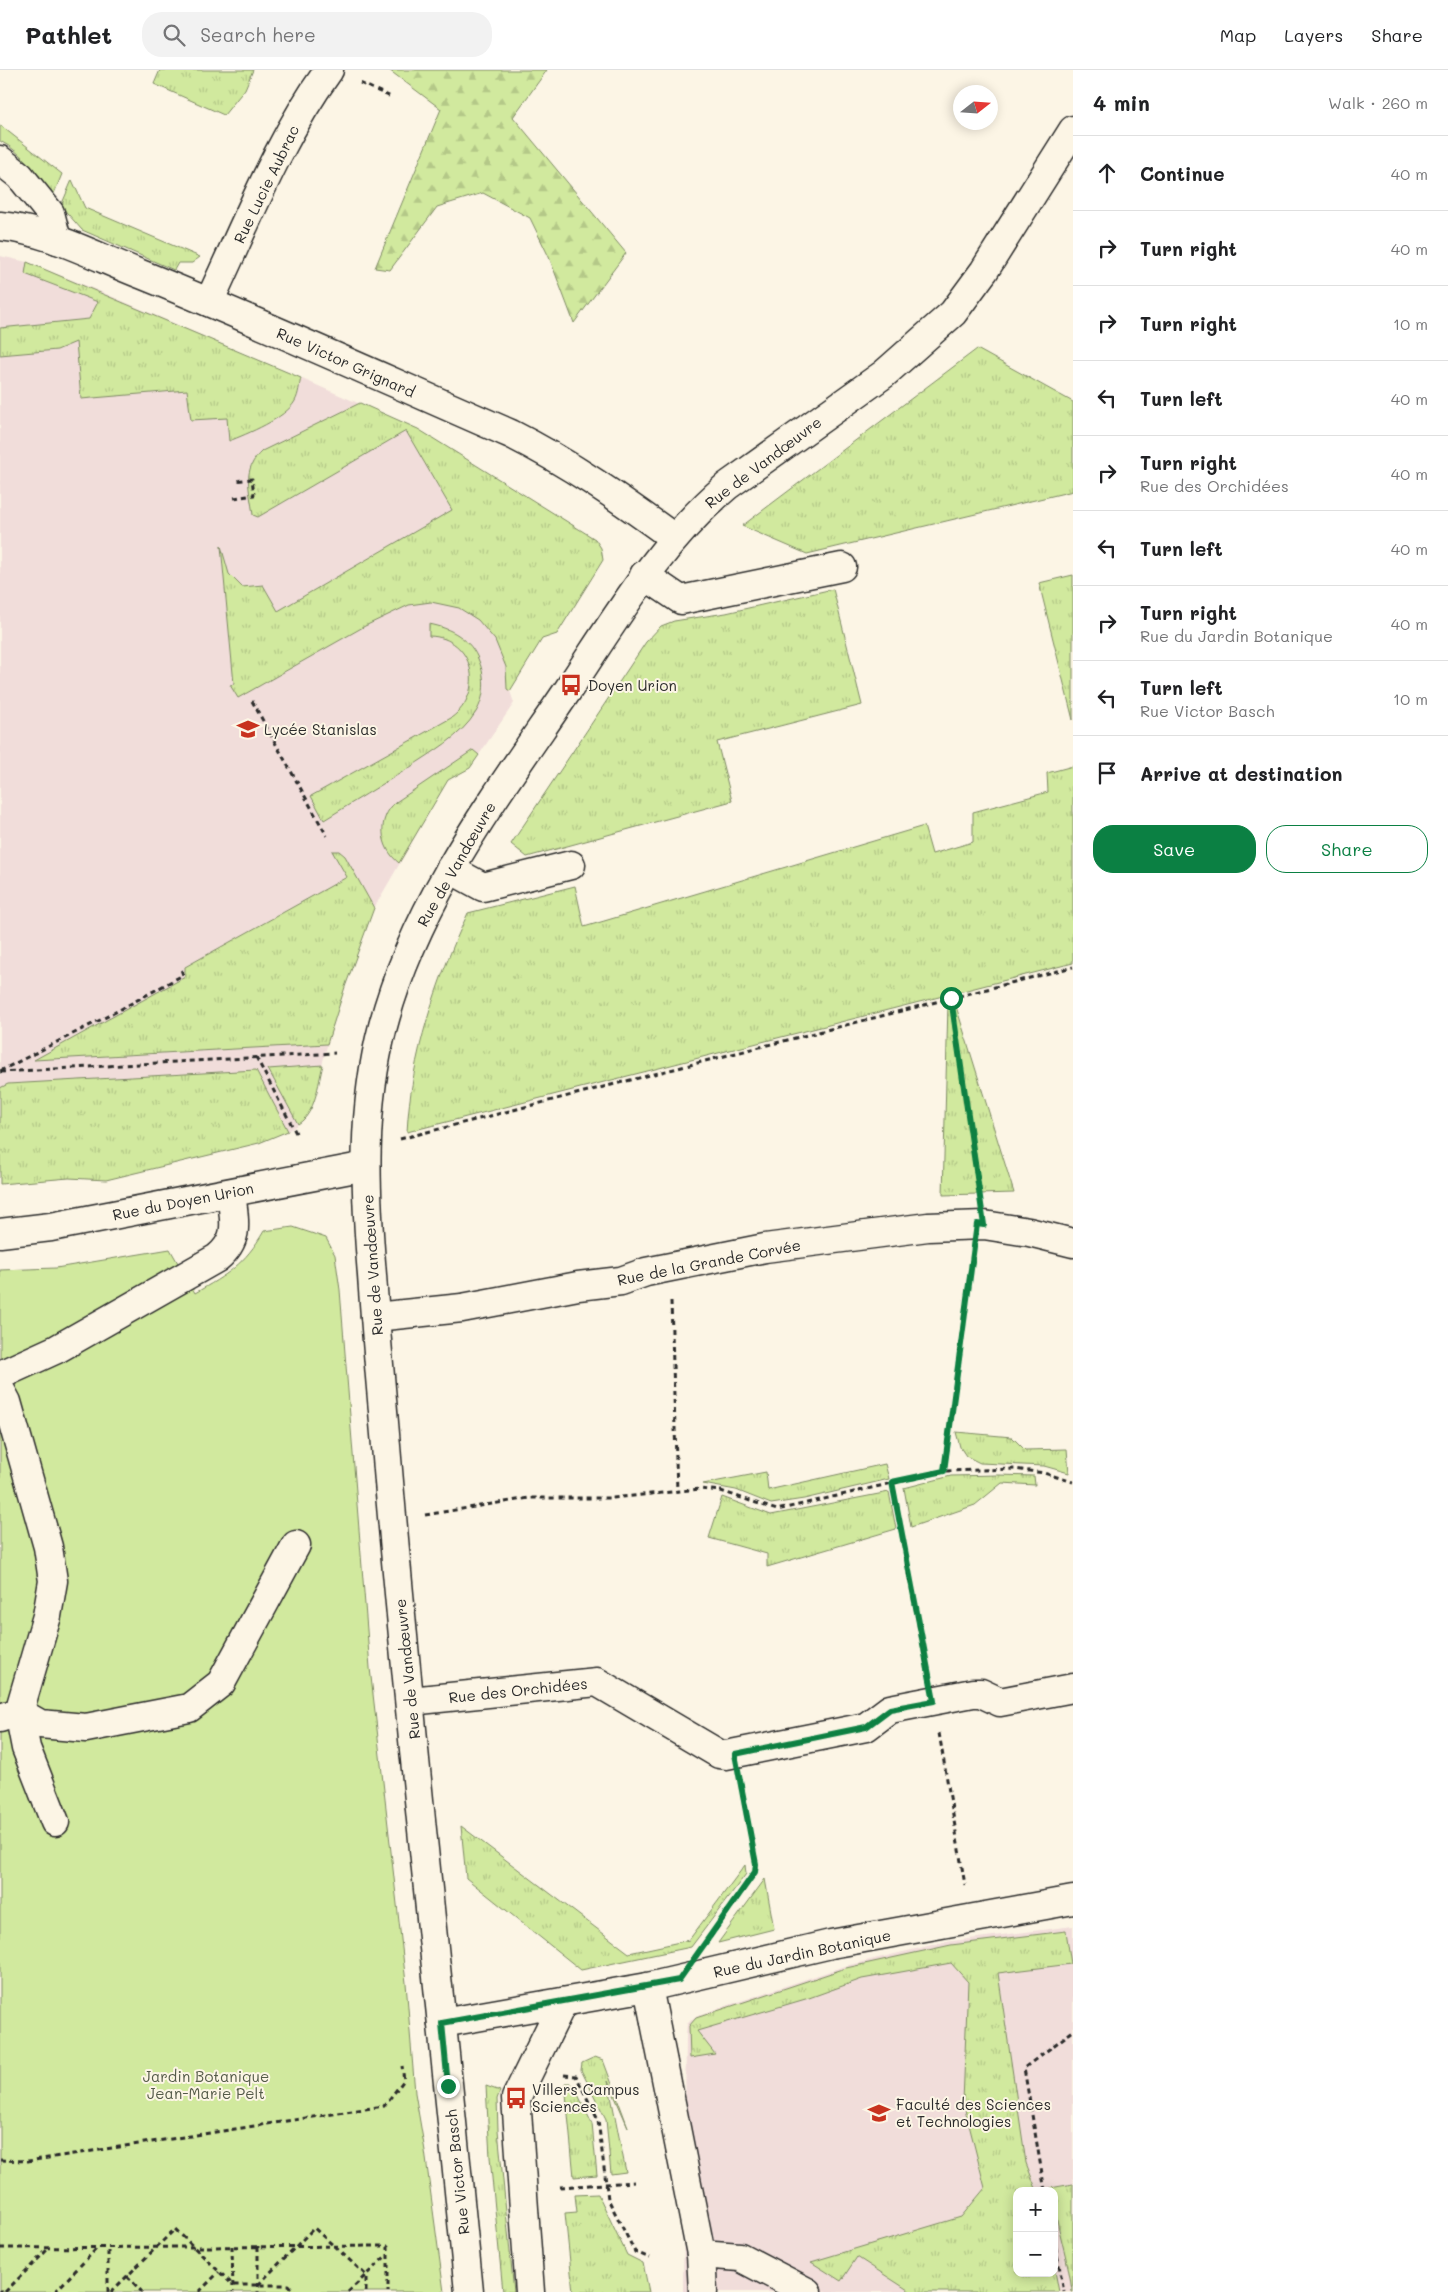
<!DOCTYPE html>
<html lang="en">
<head>
<meta charset="utf-8">
<style>
	body { margin:0; font-family:Mali,sans-serif; background:#f2f2f2; color:#202124 }
	.controls { position:absolute; right:15px; bottom:15px; display:grid; overflow:hidden; border-radius:10px; box-shadow:0 2px 12px #0003 }
	.controls button { width:45px; height:45px; display:grid; place-items:center; padding:0; border:0; border-bottom:1px solid #e0e0e0; background:#fff; color:#202124; font:25px sans-serif }
	.compass { position:absolute; left:953px; top:15px; width:45px; height:45px; border-radius:50%; background:#fff; box-shadow:0 2px 12px #0003; rotate:73deg }
	.stop { position:absolute; width:15px; height:15px; margin:-11px; border:4px solid #0b8043; border-radius:50%; background:#fff }
	.stop.end { background:#0b8043; border-color:#fff; box-shadow:0 1px 5px #0008 }
	.list { margin:0; padding:0; list-style:none }
	h2 { display:flex; justify-content:space-between; align-items:center; height:65px; margin:0; padding:0 20px; font-size:21px }
	h2 small { font-size:16px; font-weight:400; color:#757577 }
	.list li { display:grid; grid-template-columns:32px 1fr auto; gap:15px; align-items:center; box-sizing:border-box; height:75px; padding:0 20px; border-top:1px solid #e0e0e0 }
	.list b { display:block; font-size:19px; white-space:nowrap }
	.list p { margin:0; font-size:16px; white-space:nowrap; color:#757577 }
	.list em { font-size:16px; font-style:normal; color:#757577 }
	.actions { display:flex; gap:10px; padding:15px 20px }
	.actions a { flex:1; padding:11px 0; border:1px solid #0b8043; border-radius:20px; text-align:center; font-size:18px; color:#0b8043 }
	.actions .main { background:#0b8043; color:#fff }
	.icon { flex:none; width:28px; height:28px; fill:none; stroke:currentColor; stroke-width:2; stroke-linecap:round; stroke-linejoin:round }
	.map { position:relative; flex:none; width:1073px; height:2222px; overflow:hidden }
	header { display:flex; align-items:center; gap:30px; box-sizing:border-box; height:70px; padding:0 25px; background:#fff; border-bottom:1px solid #e0e0e0 }
	header strong { font-size:24px }
	nav { display:flex; gap:28px; margin-inline-start:auto; font-size:18px }
	.search { width:350px; height:45px; background:#f2f2f2; display:flex; align-items:center; gap:12px; box-sizing:border-box; padding:0 18px; border-radius:20px; color:#757577; font-size:19px }
	main { display:flex }
	aside { flex:1; background:#fff }
	.map>svg:first-child { display:block }
</style>
</head>
<body>
<header>
<strong>Pathlet</strong>
<div class="search"><svg class="icon" aria-label="search" viewBox="0 0 24 24"><circle cx="10" cy="10" r="6"/><path d="M15 15l6 6"/></svg>Search here</div>
<nav><a>Map</a><a>Layers</a><a>Share</a></nav>
</header>
<main>
<div class="map">
<svg width="1073" height="2222" viewBox="0 0 1073 2222">
	<defs>
		<pattern id="grass-tufts" width="24" height="20" patternUnits="userSpaceOnUse" patternTransform="scale(1.25)"><rect width="24" height="20" fill="#d1e99e"/><path d="M3 7l-1-3M5 7V3M7 7l1-3M15 17l-1-3M17 17v-4M19 17l1-3" fill="none" stroke="#b4c888"/></pattern>
		<pattern id="forest-firs" width="22" height="20" patternUnits="userSpaceOnUse" patternTransform="scale(1.25)"><rect width="22" height="20" fill="#d1e99e"/><path d="M5 1l3.5 6h-7zM16 11l3.5 6h-7z" fill="#b4c888"/></pattern>
	</defs>
	<rect width="100%" height="100%" fill="#fcf5e5"/>
	<filter id="ink" filterUnits="userSpaceOnUse"><feTurbulence type="fractalNoise" baseFrequency=".02" numOctaves="2"/><feDisplacementMap in="SourceGraphic" scale="10" xChannelSelector="R" yChannelSelector="G"/><feConvolveMatrix kernelMatrix="1 2 1 2 8 2 1 2 1" color-interpolation-filters="sRGB"/></filter>
	<g filter="url(#ink)">
		<g fill="#f1ddda" fill-rule="evenodd">
			<path d="M0 186 27 192 99 221 418 359 595 469 601 478 603 490 557 564 542 569 510 621 514 633 470 698 448 710 374 838 345 917 325 983 313 1034 303 1051 288 1061 259 1073 106 1110 69 1108 0 1114Z"/>
			<path d="M1073 1856V2222H683L686 1965 687 1954 696 1946 845 1896 945 1872ZM1017 2121H1054V2203H1017Z"/>
		</g>
		<g fill="url(#grass-tufts)" stroke="#7e8a64">
			<path d="M160 0H253L245 19 224 45 154 14Z"/>
			<path d="M0 55 62 104 53 126C38 106 23 82 0 71Z"/>
			<path d="M72 110 85 138 200 187 192 193H178L174 200 82 160 61 136Z"/>
			<path d="M27 192 301 308C299 315 299 324 295 331 286 348 247 364 229 371L227 348 191 350 187 320 81 329 76 272 57 280 0 285V258L89 249 98 232 25 204Z"/>
			<path d="M977 279 1073 332V421L807 484 742 456Z"/>
			<path d="M360 333 418 359 595 469 601 478 603 490 557 564 542 569 510 621 507 619 506 597 495 570 478 550 459 538 431 532 409 535 365 556 238 628 230 615 234 614 221 476 229 504 242 517 263 515 278 541 452 440 406 361 258 447 253 445C250 420 241 400 262 381Z"/>
			<path d="M1073 505V650L1039 513Z"/>
			<path d="M833 519 862 635 717 672 732 731 527 787 511 774 646 572 661 556 674 551 726 543Z"/>
			<path d="M429 554C451 558 471 569 479 591 486 608 485 627 476 642 461 667 432 682 409 698 381 715 352 733 324 750L311 726 451 648C486 623 474 567 429 566Z"/>
			<path d="M473 680 479 685 470 698 448 710 399 793C379 777 377 748 396 732Z"/>
			<path d="M1073 696V893L407 1062C411 986 436 912 468 843L575 816 584 857 924 756 932 784 973 772V742L1048 722 1047 703Z"/>
			<path d="M332 781H339L345 786 374 838 345 917 327 974 34 990 185 907V897L347 807Z"/>
			<path d="M955 933 1014 1123 943 1125 948 934Z"/>
			<path d="M323 995C318 1013 316 1043 298 1054L268 999Z"/>
			<path d="M256 1000 288 1061 259 1073 106 1110 69 1108 0 1114V1018L8 1014Z"/>
			<path d="M956 1362 1012 1367 1025 1380 1067 1379 1069 1403 1044 1396 980 1393 966 1386 960 1377Z"/>
			<path d="M885 1394 889 1409 804 1429 771 1434 736 1420 703 1414 766 1402 768 1420Z"/>
			<path d="M998 1405 1034 1406 1035 1415 1002 1413 975 1435 911 1457 904 1418 951 1406Z"/>
			<path d="M889 1422 896 1459 767 1497V1484L709 1468 722 1427 771 1445Z"/>
			<path d="M461 1756 629 1883 689 1870 745 1795 746 1804 691 1877 581 1900 466 1808Z"/>
			<path d="M765 1809 774 1859 718 1873Z"/>
			<path d="M1066 1861 1071 1894 998 1903 1026 2093 1037 2121H1017V2203H1054V2196L1059 2222H911L857 2187 841 2211 811 2192 961 2147 985 2118 963 2031 968 1912 951 1893 862 1909 809 1928 697 1961 715 1984 690 1988 689 1956 696 1948 846 1898 951 1875Z"/>
			<path d="M595 1987 603 1990 628 2057 608 2011 626 2102 611 2104 606 2049 581 2000 582 1993Z"/>
			<path d="M565 2013H570L574 2016 592 2054 597 2105 574 2107Z"/>
			<path d="M486 2016 500 2021 497 2029 498 2060 514 2222H503L490 2087Z"/>
			<path d="M1073 2114V2222H1072C1069 2188 1054 2155 1054 2121H1050V2118Z"/>
			<path d="M598 2124 627 2185 643 2193 649 2222H573L565 2143 577 2142 575 2125Z"/>
		</g>
		<path fill="url(#forest-firs)" stroke="#7e8a64" d="M389 0H547L513 47 626 183 574 253 549 187 530 148 483 123 437 137 390 200 375 198 441 39Z"/>
		<path fill="#d1e99e" stroke="#7e8a64" d="M293 1157 326 1168 335 1185 340 1220 370 1598 406 1913 415 2023 425 2081 444 2222H0V1200L56 1198 170 1179 195 1223C227 1205 245 1194 264 1161Z"/>
		<g fill="none" stroke-linecap="round" stroke-linejoin="round">
			<g stroke="#2b2b2b" stroke-width="31">
				<g id="minor">
					<path d="M0 90 20 106 50 143 57 170"/>
					<path d="M0 156C50 161 96 187 143 205 267 255 389 311 511 364 569 393 622 430 674 468"/>
					<path d="M209 232C246 154 278 70 329 0"/>
					<path d="M644 505 681 530 842 497"/>
					<path d="M450 799 483 817 571 795"/>
					<path d="M0 1163 51 1157 366 1096"/>
					<path d="M375 1247 462 1238 578 1216 621 1211 646 1202 765 1178 928 1157 984 1155 1029 1162 1073 1173"/>
					<path d="M0 1305 57 1279 217 1188C241 1168 234 1150 231 1123"/>
					<path d="M0 1319 7 1332 48 1477 53 1511 47 1546 19 1642 26 1678 55 1752"/>
					<path d="M410 1631 597 1612 719 1684 726 1685 866 1657 890 1639 973 1623H981L1000 1632 1073 1618"/>
					<path d="M0 1648 19 1642 40 1654 86 1658 189 1638 221 1613 296 1475"/>
					<path d="M648 1917 701 2184 703 2222"/>
					<path d="M442 1953 648 1917 831 1874 1073 1830"/>
					<path d="M701 2184 740 2187 807 2222"/>
					<path d="M469 2222C442 1944 410 1666 387 1388 382 1327 376 1266 372 1205 365 1120 361 1040 383 956 416 831 496 726 568 620 616 548 660 473 727 416L884 304 953 243 984 201 1073 60"/>
					<path d="M530 2222 516 2028 563 1932"/>
				</g>
			</g>
			<g stroke="#2b2b2b" stroke-width="3" stroke-dasharray="5 4" stroke-linecap="butt">
				<path d="M360 13 391 27"/>
				<path d="M234 428 254 425 252 409 235 411"/>
				<path d="M252 631 327 766"/>
				<path d="M951 929 979 1121"/>
				<path d="M256 987 297 1065"/>
				<path d="M0 1001 110 945 183 905 181 899"/>
				<path d="M0 1002 335 983"/>
				<path d="M400 1069 1073 897"/>
				<path d="M671 1231 677 1421"/>
				<path d="M944 1401 972 1189"/>
				<path d="M892 1412 927 1598"/>
				<path d="M425 1445 529 1428H613L700 1419 721 1421 777 1440 944 1401 1015 1399 1044 1403 1073 1412"/>
				<path d="M939 1663 965 1815"/>
				<path d="M710 1867 755 1802 756 1794 741 1716"/>
				<path d="M564 2005 576 2006 598 2050 608 2129 635 2182 650 2188"/>
				<path d="M0 2090 28 2091 384 2036 404 2010 402 1996"/>
				<path d="M560 2117 634 2112"/>
				<path d="M1045 2121 1024 1998 1073 1961"/>
				<path d="M1054 2168 1064 2222"/>
				<path d="M232 2176 233 2222"/>
				<path d="M258 2176V2222"/>
				<path d="M0 2178 388 2176V2222"/>
				<path d="M127 2206 142 2222"/>
				<path d="M258 2215 314 2158 366 2205V2222"/>
				<path d="M0 2220 2 2222"/>
				<path d="M5 2222 49 2178"/>
				<path d="M55 2222 98 2177"/>
				<path d="M108 2222V2177"/>
				<path d="M111 2222 175 2159 233 2215H289L295 2222"/>
				<path d="M199 2222 219 2202"/>
				<path d="M348 2222 387 2185"/>
			</g>
			<use href="#minor" stroke="#fcf5e5" stroke-width="28"/>
		</g>
	</g>
	<g fill="none" stroke-linecap="round" stroke-linejoin="round" filter="url(#ink)">
		<path stroke="#0b8043" stroke-width="6" d="M448 2016 442 1953 679 1910 755 1802 756 1794 735 1684 866 1657 890 1639 934 1631 892 1412 944 1401 977 1154 984 1155 951 928"/>
	</g>
	<defs>
		<g id="bus-bare" transform="scale(1.725)"><path d="M-5-6H5V4H4V6H2V4H-2V6H-4V4H-5ZM-3.5-4V0h7V-4ZM-3.5 1.2v1.5H-2V1.2ZM2 1.2v1.5H3.5V1.2Z" fill="#c8321e" stroke="#fcf5e5" stroke-width="2.5" paint-order="stroke"/></g>
		<g id="school-bare" transform="scale(1.725)"><path d="M0-5L7-2L0 1L-7-2ZM-4 1L0 2.5L4 1V4Q0 6-4 4Z" fill="#c8321e" stroke="#fcf5e5" stroke-width="2.5" paint-order="stroke"/></g>
		<g id="university-bare" transform="scale(1.725)"><path d="M0-5L7-2L0 1L-7-2ZM-4 1L0 2.5L4 1V4Q0 6-4 4Z" fill="#c8321e" stroke="#fcf5e5" stroke-width="2.5" paint-order="stroke"/></g>
	</defs>
	<g fill-rule="evenodd">
		<use href="#bus-bare" x="571" y="615"/>
		<use href="#school-bare" x="248" y="659"/>
		<use href="#bus-bare" x="516" y="2028"/>
		<use href="#university-bare" x="879" y="2043"/>
	</g>
	<g text-anchor="middle" dominant-baseline="central" stroke-width="4" stroke-linejoin="round" paint-order="stroke">
		<g font-size="15" fill="#2b2b2b" stroke="#fcf5e5">
			<text transform="translate(266 114) rotate(-64)">Rue Lucie Aubrac</text>
			<text transform="translate(346 292) rotate(24)">Rue Victor Grignard</text>
			<text transform="translate(763 392) rotate(-37)">Rue de Vandœuvre</text>
			<text transform="translate(456 794) rotate(-60)">Rue de Vandœuvre</text>
			<text transform="translate(183 1131) rotate(-11)">Rue du Doyen Urion</text>
			<text transform="translate(709 1192) rotate(-11)">Rue de la Grande Corvée</text>
			<text transform="translate(372 1195) rotate(-94)">Rue de Vandœuvre</text>
			<text transform="translate(407 1599) rotate(-96)">Rue de Vandœuvre</text>
			<text transform="translate(518 1620) rotate(-6)">Rue des Orchidées</text>
			<text transform="translate(802 1883) rotate(-12)">Rue du Jardin Botanique</text>
			<text transform="translate(457 2102) rotate(-96)">Rue Victor Basch</text>
		</g>
		<g font-size="15" fill="#2b2b2b" stroke="#fcf5e5" text-anchor="start">
			<text x="588" y="615">Doyen Urion</text>
			<text x="264" y="659">Lycée Stanislas</text>
			<text x="532" y="2019">Villers Campus<tspan x="532" dy="17">Sciences</tspan></text>
			<text x="896" y="2034">Faculté des Sciences<tspan x="896" dy="17">et Technologies</tspan></text>
		</g>
		<g font-size="15" fill="#545a48" stroke="#fcf5e5">
			<text x="206" y="2006">Jardin Botanique<tspan x="206" dy="17">Jean-Marie Pelt</tspan></text>
		</g>
	</g>
</svg>
<div class="controls">
<button>+</button>
<button>−</button>
</div>
<svg class="compass" viewBox="-18 -18 36 36"><path d="M0-13l5 13h-10z" fill="#e53935"/><path d="M0 13l5-13h-10z" fill="#757577"/></svg>
<div class="stop" style="left:951px;top:928px"></div>
<div class="stop end" style="left:448px;top:2016px"></div>
</div>
<aside>
<h2>4 min<small>Walk · 260 m</small></h2>
<ul class="list">
<li><svg class="icon" aria-label="ahead" viewBox="0 0 24 24"><path d="M12 20V5M6 11l6-6 6 6"/></svg><div><b>Continue</b></div><em>40 m</em></li>
<li><svg class="icon" aria-label="right" viewBox="0 0 24 24"><path d="M7 20v-9h11M14 6l5 5-5 5"/></svg><div><b>Turn right</b></div><em>40 m</em></li>
<li><svg class="icon" aria-label="right" viewBox="0 0 24 24"><path d="M7 20v-9h11M14 6l5 5-5 5"/></svg><div><b>Turn right</b></div><em>10 m</em></li>
<li><svg class="icon" aria-label="left" viewBox="0 0 24 24"><path d="M17 20v-9H6M10 6l-5 5 5 5"/></svg><div><b>Turn left</b></div><em>40 m</em></li>
<li><svg class="icon" aria-label="right" viewBox="0 0 24 24"><path d="M7 20v-9h11M14 6l5 5-5 5"/></svg><div><b>Turn right</b><p>Rue des Orchidées</p></div><em>40 m</em></li>
<li><svg class="icon" aria-label="left" viewBox="0 0 24 24"><path d="M17 20v-9H6M10 6l-5 5 5 5"/></svg><div><b>Turn left</b></div><em>40 m</em></li>
<li><svg class="icon" aria-label="right" viewBox="0 0 24 24"><path d="M7 20v-9h11M14 6l5 5-5 5"/></svg><div><b>Turn right</b><p>Rue du Jardin Botanique</p></div><em>40 m</em></li>
<li><svg class="icon" aria-label="left" viewBox="0 0 24 24"><path d="M17 20v-9H6M10 6l-5 5 5 5"/></svg><div><b>Turn left</b><p>Rue Victor Basch</p></div><em>10 m</em></li>
<li><svg class="icon" aria-label="arrive" viewBox="0 0 24 24"><path d="M6 21V4h12l-3 4 3 4H6"/></svg><div><b>Arrive at destination</b></div></li>
</ul>
<div class="actions"><a class="main">Save</a><a>Share</a></div>
</aside>
</main>
</body>
</html>
